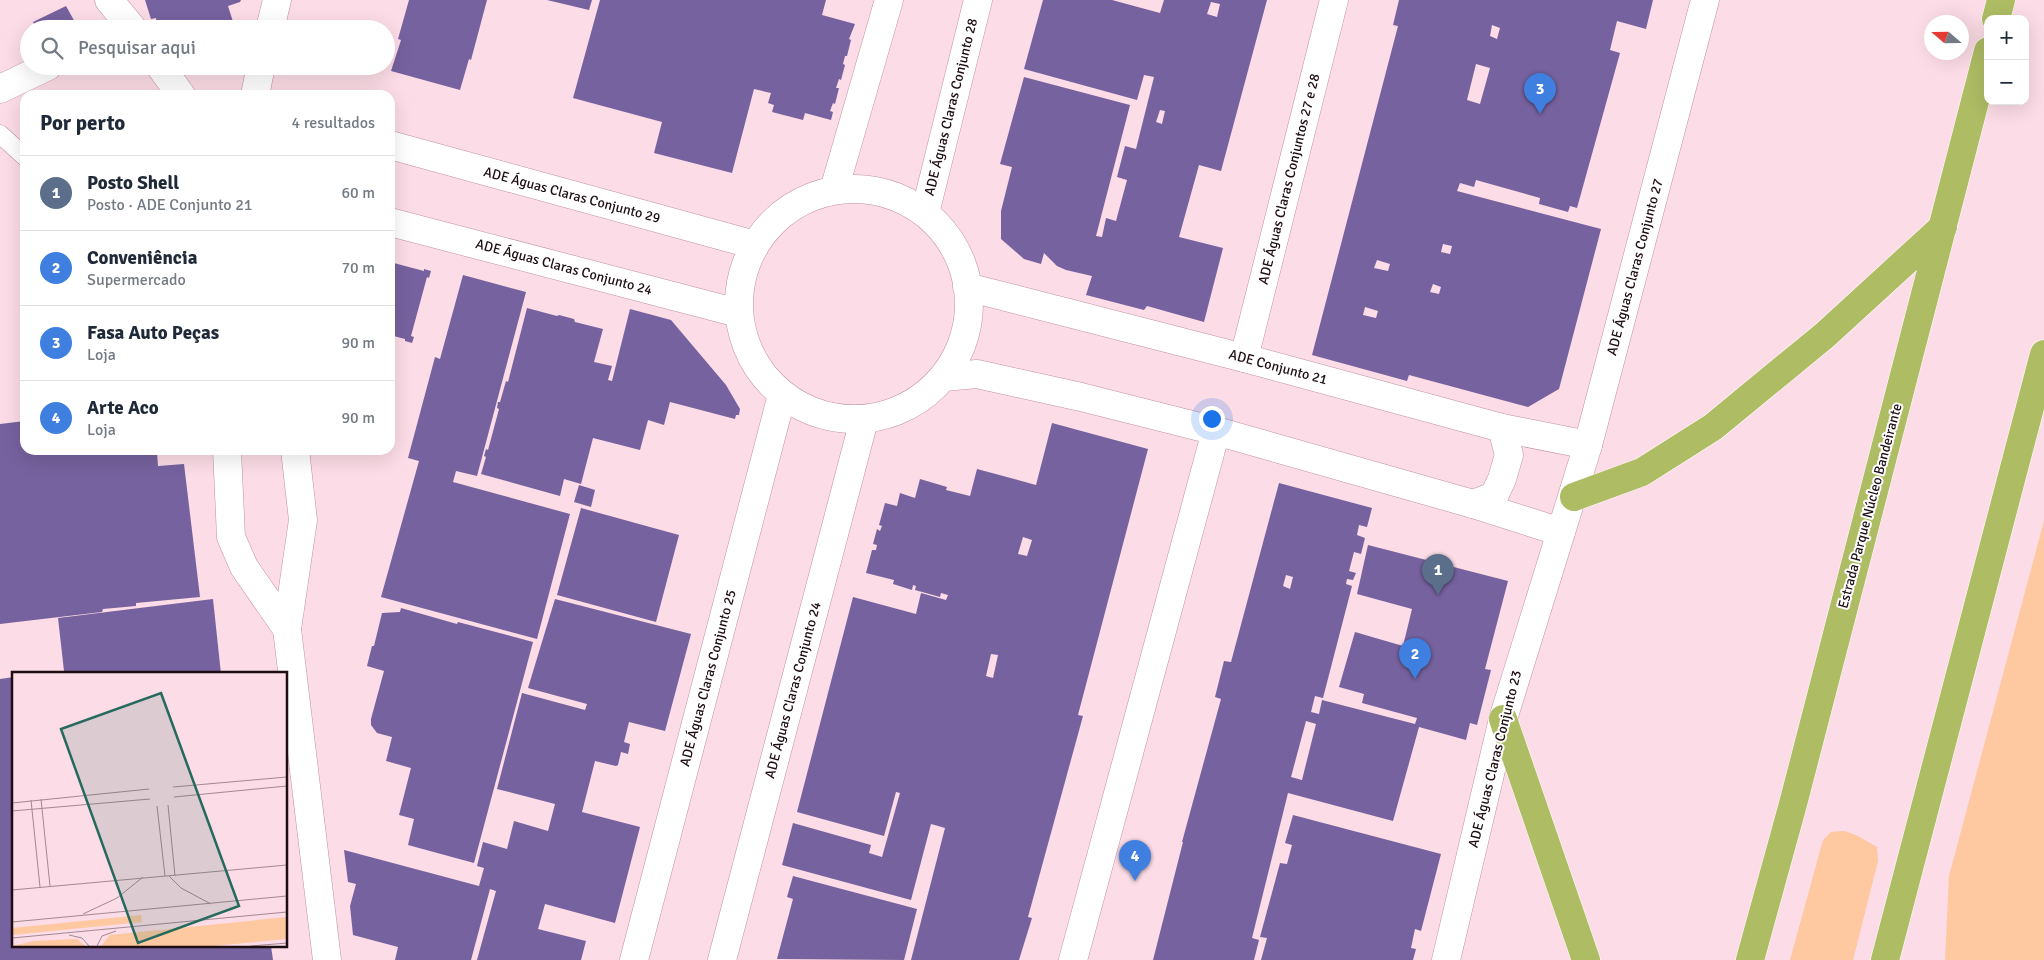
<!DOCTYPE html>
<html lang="pt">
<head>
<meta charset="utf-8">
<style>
	body { margin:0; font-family:Signika,sans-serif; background:#f6f6f7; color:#1f2937 }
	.controls { position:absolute; right:15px; top:15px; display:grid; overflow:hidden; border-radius:10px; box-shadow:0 5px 20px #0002 }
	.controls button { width:45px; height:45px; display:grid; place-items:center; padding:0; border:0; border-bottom:1px solid #e0e1e3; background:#fff; color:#1f2937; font:25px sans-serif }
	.compass { position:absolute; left:1924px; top:15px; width:45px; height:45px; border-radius:50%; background:#fff; box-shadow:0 5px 20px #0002; rotate:290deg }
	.you { position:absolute; left:1211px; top:418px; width:18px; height:18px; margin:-12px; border:4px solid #fff; border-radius:50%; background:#1a73e8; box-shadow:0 0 0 8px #1a73e833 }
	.badge { display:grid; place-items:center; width:32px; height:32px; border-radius:50%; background:#256a5d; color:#fff; font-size:16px; font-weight:700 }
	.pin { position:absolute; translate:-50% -41px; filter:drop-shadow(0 1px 2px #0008) }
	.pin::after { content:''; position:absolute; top:26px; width:18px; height:15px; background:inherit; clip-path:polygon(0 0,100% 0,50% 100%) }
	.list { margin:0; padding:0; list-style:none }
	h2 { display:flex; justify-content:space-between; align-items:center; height:65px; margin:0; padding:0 20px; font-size:21px }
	h2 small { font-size:16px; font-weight:400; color:#747a83 }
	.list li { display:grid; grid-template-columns:32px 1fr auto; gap:15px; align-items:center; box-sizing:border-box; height:75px; padding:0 20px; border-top:1px solid #e0e1e3 }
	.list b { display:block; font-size:19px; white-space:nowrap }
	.list p { margin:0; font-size:16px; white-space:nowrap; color:#747a83 }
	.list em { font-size:16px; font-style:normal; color:#747a83 }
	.icon { flex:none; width:28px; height:28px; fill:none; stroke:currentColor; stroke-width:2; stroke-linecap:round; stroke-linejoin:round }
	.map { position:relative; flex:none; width:2044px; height:960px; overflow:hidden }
	.search { position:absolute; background:#fff; box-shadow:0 5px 20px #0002; left:20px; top:20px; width:375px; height:55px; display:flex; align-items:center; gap:12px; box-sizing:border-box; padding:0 18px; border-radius:28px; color:#747a83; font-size:19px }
	.panel { position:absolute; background:#fff; box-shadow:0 5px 20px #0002; left:20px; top:90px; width:375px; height:365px; border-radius:15px }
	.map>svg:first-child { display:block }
</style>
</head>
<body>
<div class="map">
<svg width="2044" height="960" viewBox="0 0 2044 960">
	<rect width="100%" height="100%" fill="#fcdce6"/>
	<g fill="#fec8a0">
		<path d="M2044 521V960H1945L1949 876Z"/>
		<path d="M1844 831 1856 835 1877 847 1878 861 1853 960H1790L1823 840 1831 832Z"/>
	</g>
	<g fill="#76629f" fill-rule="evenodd">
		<path d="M145 0H241L240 2 228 6 235 28 233 29H158L156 18 151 19Z"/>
		<path d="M409 0H487L471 60 469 59 460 90 391 71 401 40 398 39Z"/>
		<path d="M547 0H592L589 10Z"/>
		<path d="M600 0H826L822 15 855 24 849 39 851 40 847 56H845L843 64 845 65 841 80 839 79 836 88H839L835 104 833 103 830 111 833 112 831 120 805 113 803 120 772 112 774 105 768 103 771 93 754 89 732 173 654 153 662 122 573 98Z"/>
		<path d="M1043 0H1112L1160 13 1164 0H1267L1221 171 1199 165 1179 237 1223 248 1204 322 1147 306 1144 310 1086 295 1092 276 1066 270 1057 266 1044 253 1041 264 1024 259 1001 239V211L1012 167 1000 164 1024 77 1130 105 1096 236 1102 237 1106 218 1116 221 1127 180 1117 177 1125 146 1136 149 1154 77 1144 75 1137 100 1024 69ZM1211 2 1220 4 1217 17 1207 14ZM1160 110 1165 111 1162 124 1156 122Z"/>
		<path d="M1399 0H1653L1646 29 1617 21 1610 50 1620 53 1577 208 1570 206 1568 212 1539 204 1540 198 1476 180 1474 187 1460 183 1457 191 1601 229 1559 389 1528 407 1409 375 1407 381 1312 355 1398 26 1393 25ZM1492 25 1500 28 1497 39 1490 36ZM1476 64 1490 68 1480 104 1467 100ZM1443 244 1452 246 1450 254 1441 252ZM1377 260 1390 264 1388 271 1374 268ZM1433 284 1441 287 1439 294 1430 292ZM1365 307 1378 311 1376 318 1363 315Z"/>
		<path d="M66 6 76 24 66 29H37L33 22Z"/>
		<path d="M390 262 424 271V269L431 271 429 278 427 277 411 336 414 337 412 343 405 341V339L390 335Z"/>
		<path d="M463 275 526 292 477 476 456 471 453 482 570 514 537 639 381 597 419 461 408 458 435 357 440 359Z"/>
		<path d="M527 308 557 316 559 315 574 319 575 322 603 329 594 362 612 366 608 380 612 381 630 309 671 320 726 385 740 409 739 415H736L735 419 670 402 664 425 648 420 640 450 593 438 581 484 564 479 560 496 481 474 486 457 484 456 486 449 488 450 499 409 497 408 498 402H500L506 381 508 382Z"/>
		<path d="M25 421V450H135V455L157 452 158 466 184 464 200 597 136 603V606L103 609 102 612 0 624V424Z"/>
		<path d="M1052 423 1148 449 1078 715 1083 716 1028 917 1032 918 1019 960H911L945 828 931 824 911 900 782 865 793 823 871 845 869 853 882 857 900 793 896 792 884 836 797 812 853 597 916 614 921 593 946 600 948 595 941 593 940 597 915 590 916 586 913 585 912 590 893 584 894 580 866 573 872 550H876L877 545 873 544 877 529 880 531 882 526 879 525 885 503 897 506 900 493 915 498 920 479 947 487 946 490 970 496 977 469 1036 485ZM1023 537 1032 540 1027 556 1018 554ZM991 654 998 655 993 678 986 676Z"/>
		<path d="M1279 483 1372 508 1367 527 1359 525 1357 535 1365 538 1361 554 1354 552 1349 571 1356 573 1353 580 1347 579 1346 584 1352 586 1323 698 1315 696 1311 712 1319 714 1322 700 1415 724 1417 718 1362 703 1364 694 1339 687 1355 632 1403 646 1412 609 1357 594 1368 545 1508 581 1485 669 1491 670 1477 725 1470 723 1466 740 1419 727 1393 821 1288 793 1252 938 1259 940 1254 960H1153L1183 842H1182L1221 699 1215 697 1224 661 1231 662ZM1286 575 1293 577 1290 589 1283 586ZM1306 721 1316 724 1302 780 1291 777Z"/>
		<path d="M579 485 595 490 591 507 574 502Z"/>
		<path d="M581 508 679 535 656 622 557 595Z"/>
		<path d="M213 599 221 674H52L64 671 58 618Z"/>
		<path d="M555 599 691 634 665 731 629 722 624 742 630 744 628 754 621 752 618 765 616 766 595 761 582 812 640 827 615 923 545 904 538 929 586 941 581 960H477L496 891 490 889 471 960H395L398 947 353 935 350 906 356 884 348 882 344 850 479 886 484 868 477 866 483 842 507 849 514 821 548 831 555 804 497 789 522 693 585 710 587 704 528 688Z"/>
		<path d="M401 608 457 624 458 622 533 642 474 863 408 845 414 819 399 815 411 768 386 761 392 737 377 733 371 725V719L384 671 367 666 372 646H374L382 613 400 612Z"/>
		<path d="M14 677V946H271L273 960H0V679Z"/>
		<path d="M1293 815 1441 854 1421 931 1415 929 1411 948 1416 949 1413 960H1261L1267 938 1260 937 1280 863 1287 864 1292 845 1285 843Z"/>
		<path d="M793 876 917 909 904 960 777 959 793 899 787 897Z"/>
	</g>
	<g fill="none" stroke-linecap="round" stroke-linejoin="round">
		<g stroke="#c191a0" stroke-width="19">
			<path id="service" d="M0 134 25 157"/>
		</g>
		<g stroke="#c191a0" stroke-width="29">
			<g id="minor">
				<path d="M109 0 133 29"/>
				<path d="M270 29 277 0"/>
				<path d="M160 66 181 95"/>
				<path d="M0 89 48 66"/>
				<path d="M255 95 261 66"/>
				<path d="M390 145 755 245"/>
				<path d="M390 222 738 313"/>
				<path d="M1244 358 1334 0"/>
				<path d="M227 450 231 537 244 567 287 629"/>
				<path d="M295 450 303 520 287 629 327 960"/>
				<path d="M1073 960 1216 431"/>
			</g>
		</g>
		<g stroke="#c191a0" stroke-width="29">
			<g id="tertiary">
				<circle cx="854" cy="304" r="115"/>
				<path d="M834 190 889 0"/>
				<path d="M925 213 978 0"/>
				<path d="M967 287 1244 358 1502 428 1588 445"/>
				<path d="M944 377 977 374 1081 397 1216 431 1473 504 1561 532"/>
				<path d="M1473 504 1494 496 1502 479 1509 455 1502 428"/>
				<path d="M634 960 782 395"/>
				<path d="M722 960 864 420"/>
				<path d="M1446 960 1503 719 1588 445 1705 0"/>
			</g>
		</g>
		<g stroke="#fff" stroke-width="29">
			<g id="trunk">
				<path d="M1996 19 2001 0"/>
				<path d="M1574 497 1642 472 1713 427 1825 335 1943 227"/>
				<path d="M1503 719 1586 960"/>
				<path d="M1750 960 1793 804 1988 51"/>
				<path d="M1885 960 2044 354"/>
			</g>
		</g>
		<use href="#service" stroke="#fff" stroke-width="18"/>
		<use href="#minor" stroke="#fff" stroke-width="28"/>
		<use href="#tertiary" stroke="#fff" stroke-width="28"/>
		<use href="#trunk" stroke="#aebc64" stroke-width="28"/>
	</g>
	<g text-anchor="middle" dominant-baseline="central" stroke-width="4" stroke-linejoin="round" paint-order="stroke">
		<g font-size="14" fill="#1e0d13" stroke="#fff">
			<text transform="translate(951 107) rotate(-76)">ADE Águas Claras Conjunto 28</text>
			<text transform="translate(1289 179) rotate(-76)">ADE Águas Claras Conjuntos 27 e 28</text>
			<text transform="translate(572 195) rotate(15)">ADE Águas Claras Conjunto 29</text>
			<text transform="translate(564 267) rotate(15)">ADE Águas Claras Conjunto 24</text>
			<text transform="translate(1635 267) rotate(-75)">ADE Águas Claras Conjunto 27</text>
			<text transform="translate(1278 367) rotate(15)">ADE Conjunto 21</text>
			<text transform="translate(1870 506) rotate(-75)">Estrada Parque Núcleo Bandeirante</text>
			<text transform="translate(708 678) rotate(-75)">ADE Águas Claras Conjunto 25</text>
			<text transform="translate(793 690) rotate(-75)">ADE Águas Claras Conjunto 24</text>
			<text transform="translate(1495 759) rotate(-76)">ADE Águas Claras Conjunto 23</text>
		</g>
	</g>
	<g transform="translate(12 672)">
		<rect width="275" height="275" fill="#fcdce6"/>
		<path d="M129 243 130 250 0 263V256ZM275 245V267L201 274H89L98 263ZM65 267 73 274H0L22 269Z" fill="#fec8a0"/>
		<path fill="none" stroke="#a38992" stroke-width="1" d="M161 115 275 105M162 125 275 114M29 127 38 214M19 128 28 215M0 131 137 117M156 133 163 204M145 134 153 204M0 139 138 127M157 204 169 216 199 232M0 218 275 193M71 242 105 226 131 205M0 250 275 224M57 263 70 266 77 274M0 266 275 240M85 274 90 264 104 259M239 274 275 271"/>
		<path fill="#256a5d" fill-opacity="0.15" stroke="#256a5d" stroke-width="2.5" d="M149 21 227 234 126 271 49 57Z"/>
		<rect width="275" height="275" fill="none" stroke="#1e0d13" stroke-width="2.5"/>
	</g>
</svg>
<div class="controls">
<button>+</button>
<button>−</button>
</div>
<svg class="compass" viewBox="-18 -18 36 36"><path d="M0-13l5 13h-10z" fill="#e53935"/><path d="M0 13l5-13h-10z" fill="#747a83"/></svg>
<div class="you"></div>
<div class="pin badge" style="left:1438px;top:595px;background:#5c6f8a">1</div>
<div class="pin badge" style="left:1415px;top:679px;background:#3f7fe0">2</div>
<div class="pin badge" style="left:1540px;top:114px;background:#3f7fe0">3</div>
<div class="pin badge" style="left:1135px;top:881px;background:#3f7fe0">4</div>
<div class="search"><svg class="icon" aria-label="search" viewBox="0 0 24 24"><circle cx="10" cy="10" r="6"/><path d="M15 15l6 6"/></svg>Pesquisar aqui</div>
<section class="panel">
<h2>Por perto<small>4 resultados</small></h2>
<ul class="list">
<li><span class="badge" style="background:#5c6f8a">1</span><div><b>Posto Shell</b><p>Posto · ADE Conjunto 21</p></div><em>60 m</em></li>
<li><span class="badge" style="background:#3f7fe0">2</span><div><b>Conveniência</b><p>Supermercado</p></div><em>70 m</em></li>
<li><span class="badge" style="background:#3f7fe0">3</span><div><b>Fasa Auto Peças</b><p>Loja</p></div><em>90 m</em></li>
<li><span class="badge" style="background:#3f7fe0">4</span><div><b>Arte Aco</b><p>Loja</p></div><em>90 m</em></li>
</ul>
</section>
</div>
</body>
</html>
